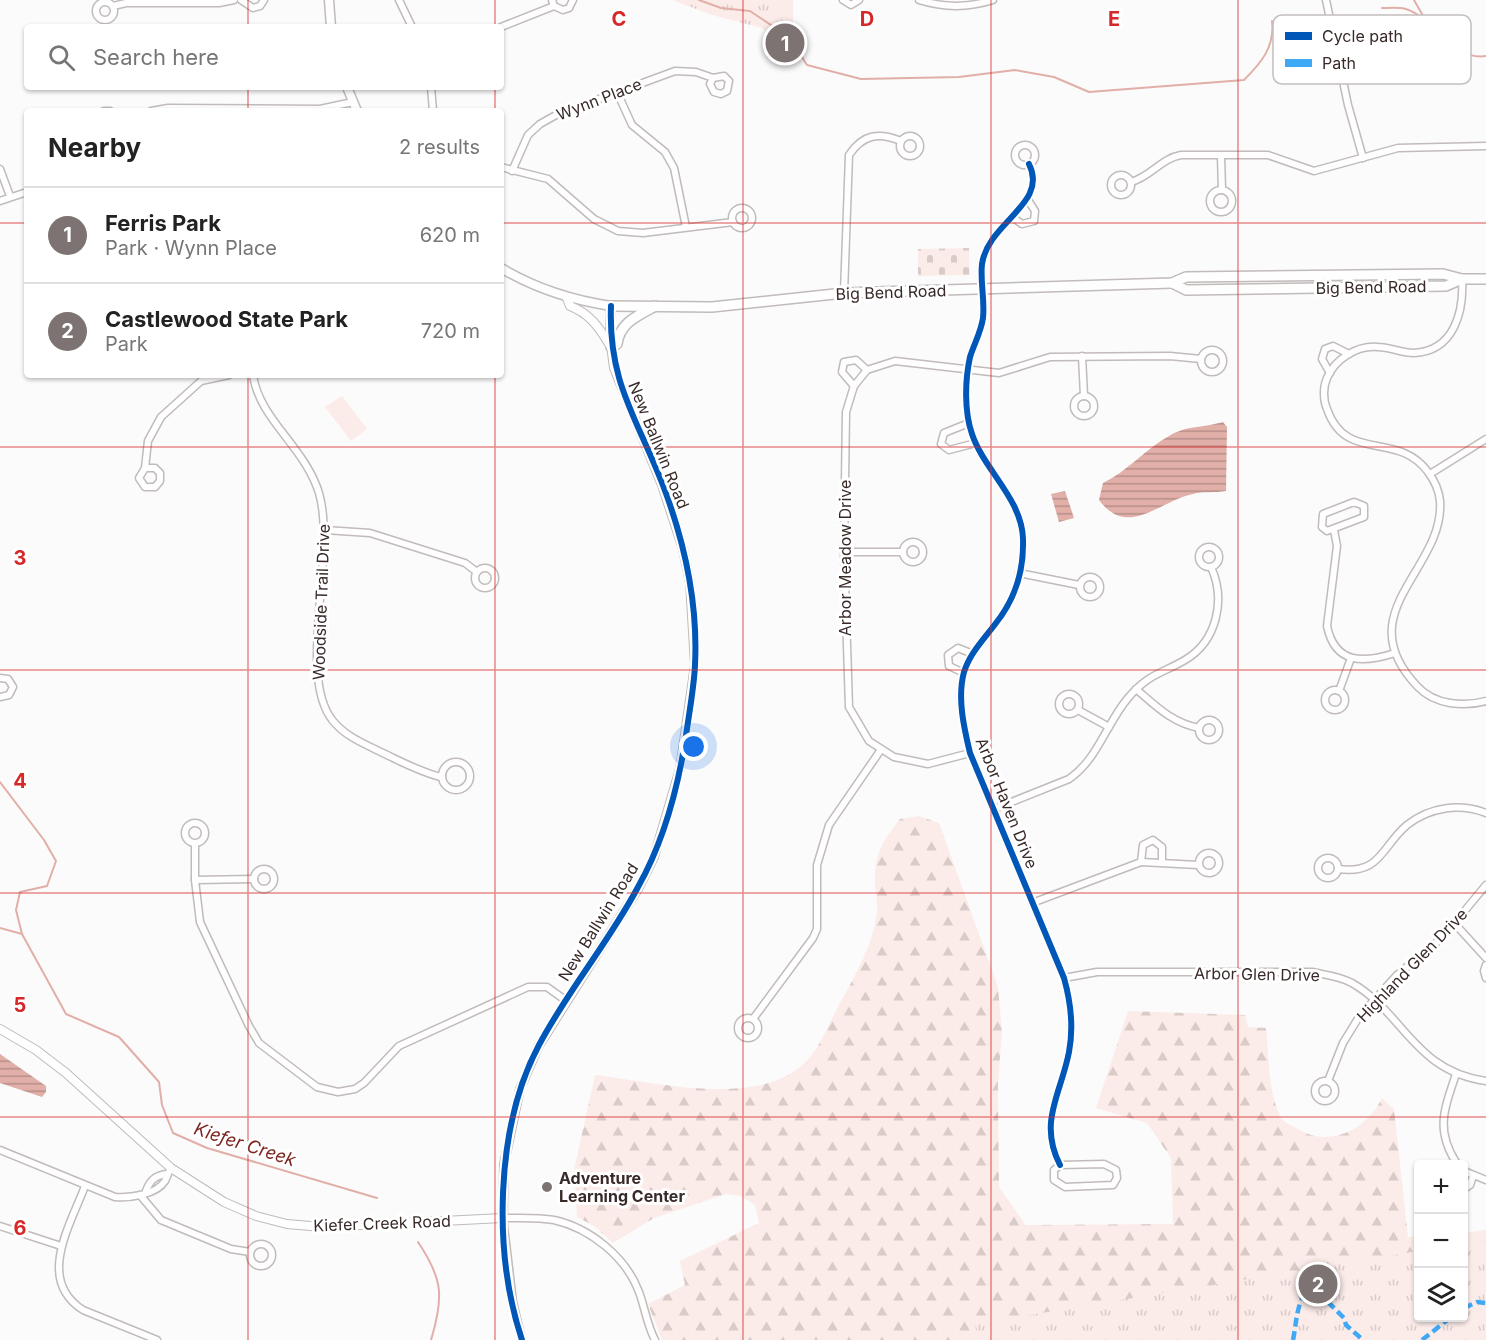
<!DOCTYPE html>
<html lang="en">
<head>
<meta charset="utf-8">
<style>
	body { margin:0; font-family:Inter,sans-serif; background:#f2f2f2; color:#222 }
	.controls { position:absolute; right:18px; bottom:18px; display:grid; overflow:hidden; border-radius:6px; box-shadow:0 2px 4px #0004 }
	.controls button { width:54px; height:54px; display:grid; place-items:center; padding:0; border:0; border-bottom:2px solid #e0e0e0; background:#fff; color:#222; font:30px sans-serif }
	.you { position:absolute; left:694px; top:747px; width:21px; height:21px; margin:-15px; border:4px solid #fff; border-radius:50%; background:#1a73e8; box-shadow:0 0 0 9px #1a73e833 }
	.badge { display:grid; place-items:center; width:39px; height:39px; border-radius:50%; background:#7c7372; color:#fff; font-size:20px; font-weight:700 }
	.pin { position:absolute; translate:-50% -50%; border:3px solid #fff; box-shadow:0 2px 6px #0006 }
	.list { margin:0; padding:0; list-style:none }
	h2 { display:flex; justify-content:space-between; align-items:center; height:78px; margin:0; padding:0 24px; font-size:26px }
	h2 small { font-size:20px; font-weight:400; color:#767676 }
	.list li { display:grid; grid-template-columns:39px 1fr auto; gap:18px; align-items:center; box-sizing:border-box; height:96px; padding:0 24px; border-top:2px solid #e0e0e0 }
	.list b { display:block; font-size:22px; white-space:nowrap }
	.list p { margin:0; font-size:20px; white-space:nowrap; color:#767676 }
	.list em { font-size:20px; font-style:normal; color:#767676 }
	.icon { flex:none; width:33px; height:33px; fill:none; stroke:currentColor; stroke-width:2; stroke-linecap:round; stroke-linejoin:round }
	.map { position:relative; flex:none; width:1486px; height:1340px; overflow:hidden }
	.search { position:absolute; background:#fff; box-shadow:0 2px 4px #0004; left:24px; top:24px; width:480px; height:66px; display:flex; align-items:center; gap:15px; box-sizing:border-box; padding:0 21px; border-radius:6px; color:#767676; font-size:22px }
	.panel { position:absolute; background:#fff; box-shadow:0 2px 4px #0004; left:24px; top:108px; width:480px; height:270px; border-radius:6px }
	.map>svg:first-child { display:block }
</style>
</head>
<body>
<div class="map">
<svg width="1486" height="1340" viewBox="0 0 1486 1340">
	<defs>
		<pattern id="forest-firs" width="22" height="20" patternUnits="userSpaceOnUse" patternTransform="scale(1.5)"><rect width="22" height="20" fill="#fcece9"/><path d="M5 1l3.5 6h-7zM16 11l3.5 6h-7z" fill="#d9cbc8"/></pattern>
		<pattern id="cemetery-stones" width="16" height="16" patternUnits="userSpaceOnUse" patternTransform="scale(1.5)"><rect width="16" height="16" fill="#fcece9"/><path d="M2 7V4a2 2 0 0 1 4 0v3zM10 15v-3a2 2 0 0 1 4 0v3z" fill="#d9cbc8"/></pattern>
		<pattern id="park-tufts" width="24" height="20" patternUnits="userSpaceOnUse" patternTransform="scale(1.5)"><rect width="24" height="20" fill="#fcece9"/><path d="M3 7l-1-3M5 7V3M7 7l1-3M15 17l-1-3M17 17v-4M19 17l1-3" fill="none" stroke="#d9cbc8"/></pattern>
		<pattern id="water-rules" width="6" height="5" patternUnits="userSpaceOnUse" patternTransform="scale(1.5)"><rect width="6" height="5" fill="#e1afa8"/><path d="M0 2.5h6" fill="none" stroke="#b78f89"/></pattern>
	</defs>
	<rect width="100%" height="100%" fill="#fbfbfb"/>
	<path fill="#fcece9" d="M342 396 367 429 351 441 325 407Z"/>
	<path fill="url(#forest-firs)" d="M919 816 939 823 998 987 1002 1032 998 1084 999 1187 1026 1225 1173 1224 1171 1158 1147 1123 1096 1108 1128 1011 1245 1015 1248 1027 1266 1028C1269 1056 1268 1090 1280 1116 1283 1122 1292 1126 1298 1129 1330 1149 1367 1129 1382 1098L1394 1109 1408 1237H1418V1318H1464V1233L1486 1230V1340H662L648 1304 685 1285 680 1261 759 1223 755 1205 741 1196 726 1194 654 1218 613 1243 594 1226 577 1217 574 1170 595 1075C655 1082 766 1111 810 1057 822 1043 830 1021 839 1005 854 978 874 943 877 912 878 900 874 888 875 876 876 850 885 838 900 819Z"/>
	<path fill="url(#cemetery-stones)" d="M969 248 970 275 918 276V249Z"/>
	<g fill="url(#park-tufts)">
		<path d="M672 0H793V57L762 28 712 15Z"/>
		<path d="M1486 1240V1340H978L975 1324 1418 1251V1318H1464V1244Z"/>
	</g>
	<g fill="url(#water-rules)">
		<path d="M1223 422 1227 427 1226 491C1215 493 1203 491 1193 494 1159 501 1128 539 1099 500L1103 483C1128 471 1145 449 1169 436 1187 425 1203 428 1223 422Z"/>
		<path d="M1065 491 1074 518 1059 522 1051 494Z"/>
		<path d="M0 1054 46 1086V1092L42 1097 0 1083Z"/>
	</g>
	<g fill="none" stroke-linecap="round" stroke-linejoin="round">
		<g stroke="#e1afa8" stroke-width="2">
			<path d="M699 0 721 8 750 11 789 37 807 65 861 79 959 77 1015 70 1054 77 1089 92 1244 80C1261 63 1275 47 1272 21"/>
			<path d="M1414 0 1426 21"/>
			<path d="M1382 8C1389 8 1400 7 1406 9 1436 19 1451 61 1486 56"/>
			<path d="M0 782 44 840 56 861 47 886 20 892 16 910 22 934"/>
			<path d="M0 928 22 934 66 1014 119 1037 159 1082 162 1105 173 1133 207 1148 377 1198"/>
			<path d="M418 1242C443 1279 444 1297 431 1340"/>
		</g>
		<g stroke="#c1bbba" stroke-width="9">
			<g id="minor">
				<path d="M241 0 253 8 260 6 264 0"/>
				<path d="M399 0 412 27"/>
				<path d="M552 0 554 6 563 10 569 8 573 0"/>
				<path d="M843 0 851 5 859 0"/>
				<path d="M919 0C944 8 968 8 993 0"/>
				<path d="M1326 0 1348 105 1363 158"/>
				<circle cx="105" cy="11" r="9"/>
				<path d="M113 6 126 3H219L234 0"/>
				<path d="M501 27 554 6"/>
				<path d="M431 87 433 111"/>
				<path d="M617 92 632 125 665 152 674 168 686 227"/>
				<path d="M104 111H110"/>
				<path d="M151 111 168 108 320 109 353 102"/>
				<circle cx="910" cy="146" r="10"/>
				<circle cx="1025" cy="155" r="10"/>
				<path d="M1221 156 1222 190"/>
				<path d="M1029 164C1049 204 988 222 982 264 980 282 985 300 983 318 981 332 974 344 970 357 965 380 964 411 972 434 984 470 1022 499 1023 539 1024 570 1015 599 996 623 984 639 970 653 964 672 957 698 964 728 970 753L1064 978C1071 1003 1074 1026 1069 1052 1061 1094 1038 1122 1060 1165"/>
				<path d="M501 167 548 179 594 219 618 231 643 233 733 222"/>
				<path d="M0 169 10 196"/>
				<path d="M512 171 528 135 540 124 556 115 675 71 696 72 713 78 724 76 729 81 727 91 721 94 714 92 710 84 713 78"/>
				<circle cx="1121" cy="185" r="10"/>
				<path d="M1131 182C1150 177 1162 158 1181 155H1268L1314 171 1398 148 1486 146"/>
				<circle cx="1221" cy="201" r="11"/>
				<path d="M0 201 27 192"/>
				<circle cx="742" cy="218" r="10"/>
				<path d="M1012 217 1022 224 1034 221 1035 211 1028 200"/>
				<path d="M1462 279C1464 312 1454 351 1414 353 1401 353 1390 347 1378 347 1357 345 1335 359 1327 378 1323 387 1323 400 1327 409 1346 464 1398 430 1428 472 1434 480 1439 490 1440 501 1445 570 1346 612 1418 687 1435 705 1464 707 1486 701"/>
				<path d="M844 293 849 155C863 134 879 132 901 141"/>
				<circle cx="1212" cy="361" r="11"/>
				<path d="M1082 356 1084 396"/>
				<path d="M1330 373 1322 359 1325 349 1333 346 1349 354"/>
				<path d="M253 375C259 419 305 447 319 493 337 555 296 676 333 721 346 737 365 744 383 753 402 762 420 772 441 777"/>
				<path d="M854 386 842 372 844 362 856 360 867 370"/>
				<circle cx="1084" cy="406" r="10"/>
				<path d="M969 423 944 433 941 444 949 450 976 443"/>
				<path d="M145 468H155L160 473V481L155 487H145L139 478 145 468 148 441 161 417 201 381 229 375"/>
				<path d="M1430 474 1486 439"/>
				<path d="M1354 502 1364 506V517L1327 531 1322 527 1323 514Z"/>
				<path d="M325 530 370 533 465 563 477 572"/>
				<path d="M1334 530 1337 546 1327 626C1335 665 1364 663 1395 653"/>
				<circle cx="913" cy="552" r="10"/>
				<circle cx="1209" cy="557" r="10"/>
				<path d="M844 552H903"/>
				<circle cx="485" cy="578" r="10"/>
				<path d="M1019 573 1079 585"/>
				<circle cx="1090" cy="587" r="10"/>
				<path d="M964 673 949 666 948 655 958 648 973 654"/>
				<path d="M0 678 8 679 13 687 9 695 0 697"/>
				<path d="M1136 689C1156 706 1172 723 1199 728"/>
				<circle cx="1335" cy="700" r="10"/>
				<path d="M1339 691 1351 658"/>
				<circle cx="1069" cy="704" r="10"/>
				<path d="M1078 710 1109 727"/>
				<circle cx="1209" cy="730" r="10"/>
				<path d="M970 753 928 764 894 757 869 741 849 707 844 552 846 412 854 386 867 370 895 361 999 373 1050 357 1170 356 1201 359"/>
				<circle cx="456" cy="776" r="14"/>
				<path d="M994 809 1069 779C1098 759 1106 724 1128 698 1148 674 1161 674 1185 660 1217 641 1226 600 1211 567"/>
				<circle cx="195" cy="833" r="10"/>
				<path d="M195 844V880L200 922 249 1026 259 1043 317 1087 338 1092 355 1089 364 1083 399 1046 528 987H547L565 1000"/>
				<circle cx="1209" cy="863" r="10"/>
				<circle cx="1328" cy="868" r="10"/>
				<path d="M1141 862 1143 845 1153 840 1162 847V861"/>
				<circle cx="264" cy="879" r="10"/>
				<path d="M1338 869C1381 875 1381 847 1407 825 1430 807 1459 803 1486 813"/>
				<path d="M195 880 254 879"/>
				<path d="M1032 903 1141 862 1198 865"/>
				<path d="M1455 924 1486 958"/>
				<path d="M1486 965 1484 971 1486 978"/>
				<path d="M1064 978 1097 972H1312C1326 975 1339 976 1352 983 1404 1013 1414 1071 1486 1081"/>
				<circle cx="748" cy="1028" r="10"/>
				<path d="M753 1019 813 938 817 929V865L829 825 880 751"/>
				<path d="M1456 1074C1444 1110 1435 1130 1457 1164"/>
				<path d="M1328 1081 1343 1043 1359 1017 1397 975 1443 937 1486 885"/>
				<circle cx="1325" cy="1091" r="10"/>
				<path d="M0 1150 115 1197C130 1198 156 1195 165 1181 167 1177 168 1173 171 1168"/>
				<path d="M1104 1164 1116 1170 1117 1178 1113 1185 1065 1187 1054 1180V1170L1060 1165Z"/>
				<path d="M1464 1171 1486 1180"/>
				<path d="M85 1186C70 1226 36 1280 83 1310L157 1340"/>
				<path d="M1464 1189 1470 1185 1473 1176"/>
				<path d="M146 1191C150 1180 155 1176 166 1174"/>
				<path d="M140 1195 161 1220 231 1249 250 1252"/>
				<path d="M0 1226 61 1246"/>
				<circle cx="261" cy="1255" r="11"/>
				<path d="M522 1340 513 1302 503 1218C519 1218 538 1217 554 1220 590 1228 626 1257 639 1292 645 1308 647 1325 655 1340"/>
			</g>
		</g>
		<g stroke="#c1bbba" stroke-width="10">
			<g id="tertiary">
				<path d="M567 298 570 306C589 313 599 327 609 344"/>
				<path d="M0 1029 36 1050 66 1073 171 1168 224 1202 256 1216 287 1224 322 1227 503 1218 504 1164 520 1089 538 1047 638 889 654 857 680 769 695 665 690 583 683 549 662 485 614 368 610 338 611 306"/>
			</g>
		</g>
		<g stroke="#c1bbba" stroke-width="11">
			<g id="secondary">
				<path d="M329 0 331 27"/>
				<path d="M347 87 357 111"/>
				<path d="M501 268C536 289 571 300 611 306"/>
			</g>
		</g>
		<g stroke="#c1bbba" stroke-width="12">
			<g id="primary">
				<path d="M1172 283 1186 290 1446 286 1462 279"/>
				<path d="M611 306 712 307 844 293 1172 283 1186 277 1443 274 1462 279H1486"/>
				<path d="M611 347 617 344C620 322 638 316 655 306"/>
			</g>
		</g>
		<use href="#minor" stroke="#fefefe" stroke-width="6"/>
		<use href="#tertiary" stroke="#fefefe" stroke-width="8"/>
		<use href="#secondary" stroke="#fefefe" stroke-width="8"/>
		<use href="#primary" stroke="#fefefe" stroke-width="9"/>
		<g stroke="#3fa9f5" stroke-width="4.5" stroke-dasharray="9 4.5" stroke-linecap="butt">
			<path d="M1464 1308 1477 1302 1486 1303"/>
			<path d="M1293 1340C1297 1321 1296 1299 1312 1286L1344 1318 1346 1325 1363 1340"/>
			<path d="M1422 1340 1450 1318"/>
		</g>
		<g stroke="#fff" stroke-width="10">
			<g id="cycleway">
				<path d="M1029 164C1049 204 988 222 982 264 980 282 985 300 983 318 981 332 974 344 970 357 965 380 964 411 972 434 984 470 1022 499 1023 539 1024 570 1015 599 996 623 984 639 970 653 964 672 957 698 964 728 970 753L1064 978C1071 1003 1074 1026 1069 1052 1061 1094 1038 1122 1060 1165"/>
				<path d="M522 1340C493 1253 495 1127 539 1045 568 990 609 942 638 887 664 841 678 788 686 736 689 713 694 688 695 665 698 605 685 544 664 488 638 419 608 384 611 306"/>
			</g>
		</g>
		<use href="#cycleway" stroke="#0057b8" stroke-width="6"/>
	</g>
	<path fill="none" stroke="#d62828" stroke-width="1.5" stroke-opacity="0.55" d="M248 0V27M495 0V27M743 0V1340M991 0V1340M1238 0V1340M248 87V111M495 87V111M0 223H27M501 223H1486M248 375V1340M495 375V1340M0 447H1486M0 670H1486M0 893H1486M0 1117H1486"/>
	<circle fill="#7c7372" stroke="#fff" stroke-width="2" cx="547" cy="1187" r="6"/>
	<g text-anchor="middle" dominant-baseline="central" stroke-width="6" stroke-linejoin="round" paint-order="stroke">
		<g font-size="16" fill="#382a28" stroke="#fff">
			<text transform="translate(599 99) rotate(-21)">Wynn Place</text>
			<text transform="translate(1371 287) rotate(-1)">Big Bend Road</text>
			<text transform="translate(891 292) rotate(-2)">Big Bend Road</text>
			<text transform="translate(659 445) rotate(68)">New Ballwin Road</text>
			<text transform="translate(845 558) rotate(-90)">Arbor Meadow Drive</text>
			<text transform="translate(321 602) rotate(-88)">Woodside Trail Drive</text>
			<text transform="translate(1007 803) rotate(68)">Arbor Haven Drive</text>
			<text transform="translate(598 922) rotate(-58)">New Ballwin Road</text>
			<text transform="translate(1412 965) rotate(-46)">Highland Glen Drive</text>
			<text transform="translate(1257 974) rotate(1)">Arbor Glen Drive</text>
			<text transform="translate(382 1223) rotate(-2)">Kiefer Creek Road</text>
		</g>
		<g font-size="16" font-weight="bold" fill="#382a28" stroke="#fff" text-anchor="start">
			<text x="559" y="1178">Adventure<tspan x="559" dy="18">Learning Center</tspan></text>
		</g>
		<g font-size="18" font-style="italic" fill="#7c2721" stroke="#fff">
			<text transform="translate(245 1144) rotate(18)">Kiefer Creek</text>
		</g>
	</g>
	<rect x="1273" y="15" width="198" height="69" rx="9" fill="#fff" stroke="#c3bfbe" stroke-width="1.5"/>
	<rect x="1285" y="32" width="27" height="8" fill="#0057b8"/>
	<rect x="1285" y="59" width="27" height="8" fill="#3fa9f5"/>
	<g font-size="16" fill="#382a28">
		<text x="1322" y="42">Cycle path</text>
		<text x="1322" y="69">Path</text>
	</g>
	<g font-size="20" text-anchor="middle" font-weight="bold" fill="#d62828" stroke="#fff" stroke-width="6" stroke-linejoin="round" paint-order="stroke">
		<text x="619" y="26">C</text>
		<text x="867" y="26">D</text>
		<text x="1114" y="26">E</text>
		<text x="20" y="565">3</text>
		<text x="20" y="788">4</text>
		<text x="20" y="1012">5</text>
		<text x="20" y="1235">6</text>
	</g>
</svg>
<div class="controls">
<button>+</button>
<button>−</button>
<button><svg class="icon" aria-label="layers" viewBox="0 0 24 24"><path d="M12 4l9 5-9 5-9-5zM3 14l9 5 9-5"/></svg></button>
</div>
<div class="you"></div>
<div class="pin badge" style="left:785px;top:43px">1</div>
<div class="pin badge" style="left:1318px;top:1284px">2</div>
<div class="search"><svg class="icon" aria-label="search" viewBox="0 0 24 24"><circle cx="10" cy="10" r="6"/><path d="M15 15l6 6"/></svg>Search here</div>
<section class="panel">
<h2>Nearby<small>2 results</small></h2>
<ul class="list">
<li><span class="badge">1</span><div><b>Ferris Park</b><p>Park · Wynn Place</p></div><em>620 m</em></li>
<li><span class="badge">2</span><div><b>Castlewood State Park</b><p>Park</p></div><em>720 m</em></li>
</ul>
</section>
</div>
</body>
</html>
